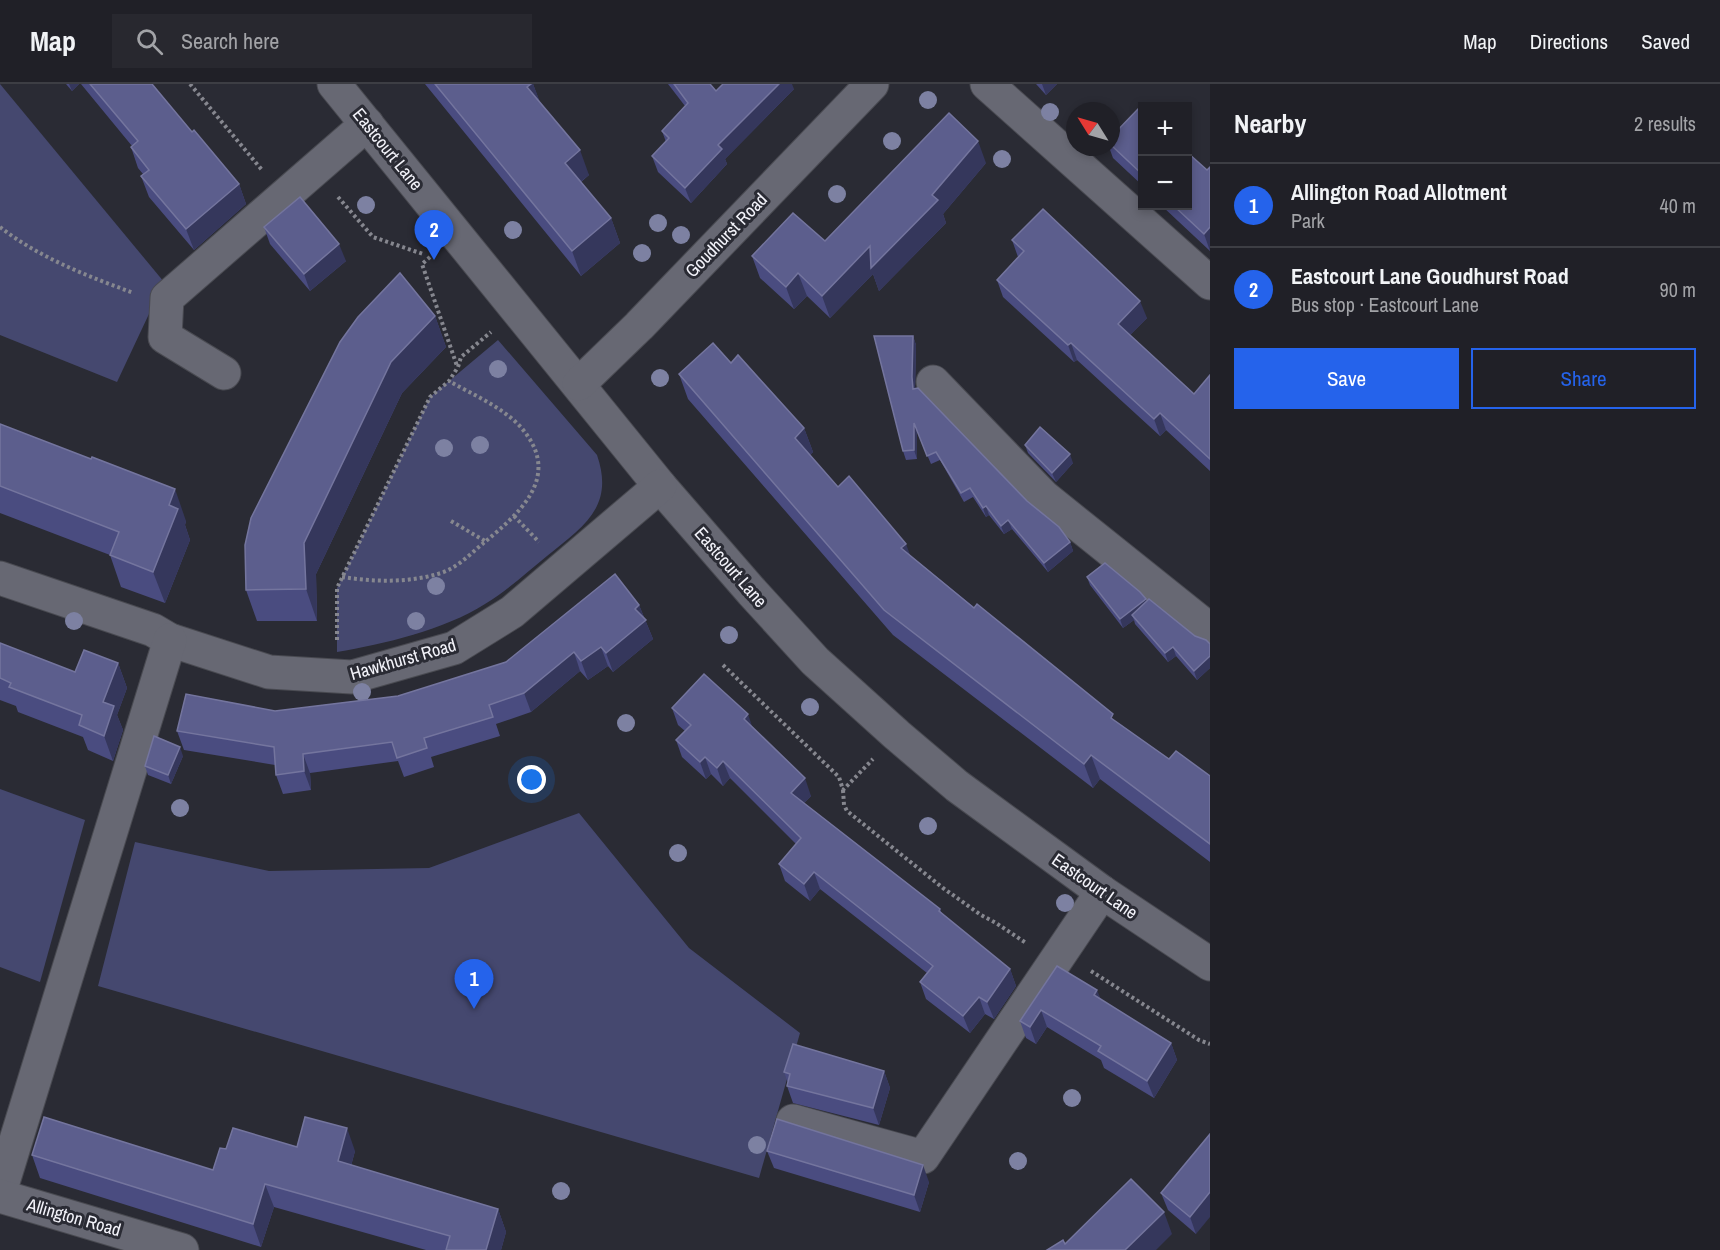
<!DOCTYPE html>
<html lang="en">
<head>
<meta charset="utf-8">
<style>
	body { margin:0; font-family:"Archivo Narrow",sans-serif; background:#28282f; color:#f1f3f6 }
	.controls { position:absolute; right:18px; top:18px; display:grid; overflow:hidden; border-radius:0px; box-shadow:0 3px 9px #0003 }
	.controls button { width:54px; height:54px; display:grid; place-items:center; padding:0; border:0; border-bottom:2px solid #3d3e44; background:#202027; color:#f1f3f6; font:30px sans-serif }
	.compass { position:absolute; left:1066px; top:18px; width:54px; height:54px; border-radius:50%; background:#202027; box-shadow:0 3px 9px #0003; rotate:307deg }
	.you { position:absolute; left:532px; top:696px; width:21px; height:21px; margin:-15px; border:4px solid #fff; border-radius:50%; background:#1a73e8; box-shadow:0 0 0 9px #1a73e833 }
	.badge { display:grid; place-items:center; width:39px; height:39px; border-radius:50%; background:#2563eb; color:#fff; font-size:20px; font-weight:700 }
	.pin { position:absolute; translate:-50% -50px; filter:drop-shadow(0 2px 3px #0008) }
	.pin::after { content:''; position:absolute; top:32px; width:21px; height:18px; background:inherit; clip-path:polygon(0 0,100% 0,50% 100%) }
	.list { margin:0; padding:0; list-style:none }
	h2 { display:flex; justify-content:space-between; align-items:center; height:78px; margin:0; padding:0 24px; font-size:26px }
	h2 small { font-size:20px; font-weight:400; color:#a2a3a7 }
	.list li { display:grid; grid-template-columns:39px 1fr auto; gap:18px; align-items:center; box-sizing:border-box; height:84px; padding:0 24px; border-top:2px solid #3d3e44 }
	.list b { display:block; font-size:22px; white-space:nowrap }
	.list p { margin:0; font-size:20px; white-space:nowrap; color:#a2a3a7 }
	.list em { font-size:20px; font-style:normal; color:#a2a3a7 }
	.actions { display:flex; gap:12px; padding:18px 24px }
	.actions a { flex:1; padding:14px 0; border:2px solid #2563eb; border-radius:0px; text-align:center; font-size:21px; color:#2563eb }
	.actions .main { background:#2563eb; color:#fff }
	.icon { flex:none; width:33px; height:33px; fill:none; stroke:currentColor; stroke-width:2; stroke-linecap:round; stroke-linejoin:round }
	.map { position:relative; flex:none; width:1210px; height:1166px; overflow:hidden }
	header { display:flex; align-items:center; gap:36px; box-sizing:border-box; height:84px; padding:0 30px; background:#202027; border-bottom:2px solid #3d3e44 }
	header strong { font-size:28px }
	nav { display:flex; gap:33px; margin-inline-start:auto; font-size:21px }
	.search { width:420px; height:54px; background:#28282f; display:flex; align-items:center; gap:15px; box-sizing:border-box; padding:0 21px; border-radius:0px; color:#a2a3a7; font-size:22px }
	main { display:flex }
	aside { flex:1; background:#202027 }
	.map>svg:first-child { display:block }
</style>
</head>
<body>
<header>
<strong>Map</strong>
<div class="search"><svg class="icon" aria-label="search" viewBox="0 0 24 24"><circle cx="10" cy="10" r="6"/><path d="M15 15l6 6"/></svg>Search here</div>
<nav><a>Map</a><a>Directions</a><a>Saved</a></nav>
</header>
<main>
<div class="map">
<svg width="1210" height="1166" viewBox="0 0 1210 1166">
	<rect width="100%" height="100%" fill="#2a2b34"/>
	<g fill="#45486f">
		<path d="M0 0 164 198 117 298 0 251Z"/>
		<path d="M498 256 597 371C615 423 583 443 547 472 527 488 507 507 485 520 444 546 384 560 337 568V504L430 313Z"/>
		<path d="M0 705 85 736 40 898 0 883Z"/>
		<path d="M579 729 689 864 800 949 759 1094 98 902 135 758 269 787 429 784Z"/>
	</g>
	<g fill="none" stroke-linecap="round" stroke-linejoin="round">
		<g stroke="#494a51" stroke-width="35">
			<g id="minor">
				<path d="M334 0 660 402 752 508 815 577 897 651 957 702 1102 808 1210 880"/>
				<path d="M987 0 1210 199"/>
				<path d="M224 289 165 253 167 214 367 40"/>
				<path d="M933 298 1044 413 1210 546"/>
				<path d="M579 300 639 242 872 0"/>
				<path d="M0 494 153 546 170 556 269 588 352 593 454 564 512 528 660 402"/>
				<path d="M793 1037 923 1073 1102 808"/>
				<path d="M0 1108 170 556"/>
				<path d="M0 1112 182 1166"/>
			</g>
		</g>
		<g stroke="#86878f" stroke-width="4" stroke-dasharray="3 3" stroke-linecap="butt">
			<path d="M190 0 262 86"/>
			<path d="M338 113 373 153 423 170"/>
			<path d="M0 143C38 173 89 193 134 209"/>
			<path d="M430 173 422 180 457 282"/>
			<path d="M514 432 539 458"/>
			<path d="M451 437 485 457"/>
			<path d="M342 493C375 498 409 499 441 489 459 483 472 468 486 457 517 431 559 396 527 351 510 326 475 312 449 297"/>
			<path d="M337 556V504L430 313 449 297 458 283 461 273 491 248"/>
			<path d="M723 581 839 693 843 706 873 675"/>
			<path d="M843 706 844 721 847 727 943 804 981 831 996 839 1026 859"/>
			<path d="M1091 887 1199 956 1210 960"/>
		</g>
		<use href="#minor" stroke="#676873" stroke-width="33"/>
	</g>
	<g fill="#7d81a2">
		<circle cx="928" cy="16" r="9"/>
		<circle cx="1050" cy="28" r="9"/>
		<circle cx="892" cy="57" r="9"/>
		<circle cx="1002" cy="75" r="9"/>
		<circle cx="837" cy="110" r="9"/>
		<circle cx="366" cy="121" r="9"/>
		<circle cx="658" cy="139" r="9"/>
		<circle cx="513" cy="146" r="9"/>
		<circle cx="681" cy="151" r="9"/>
		<circle cx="642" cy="169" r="9"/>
		<circle cx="498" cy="285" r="9"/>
		<circle cx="660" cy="294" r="9"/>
		<circle cx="480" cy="361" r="9"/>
		<circle cx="444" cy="364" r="9"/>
		<circle cx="436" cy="502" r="9"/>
		<circle cx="74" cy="537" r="9"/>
		<circle cx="416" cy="537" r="9"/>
		<circle cx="729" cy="551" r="9"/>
		<circle cx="362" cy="608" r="9"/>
		<circle cx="810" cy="623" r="9"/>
		<circle cx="626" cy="639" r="9"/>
		<circle cx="180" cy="724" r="9"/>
		<circle cx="928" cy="742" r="9"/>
		<circle cx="678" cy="769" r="9"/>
		<circle cx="1065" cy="819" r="9"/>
		<circle cx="1072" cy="1014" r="9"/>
		<circle cx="757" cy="1061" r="9"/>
		<circle cx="1018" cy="1077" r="9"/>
		<circle cx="561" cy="1107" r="9"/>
	</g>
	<g fill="#4a4c80">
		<path d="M66 0H79L72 7Z"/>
		<path d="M81 0H152L192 48 239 100 246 120 194 166 149 113 141 92 143 90 138 84 131 63 132 62Z"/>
		<path d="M425 0H533L540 19 589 91 581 98 611 134 620 159 581 192Z"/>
		<path d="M668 0H710L716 7 794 5 725 75 727 80 691 119 658 88 652 72 666 58 662 47 685 22Z"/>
		<path d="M1036 0H1057L1046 11Z"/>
		<path d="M1143 27V102L1113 74 1109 63H1111V53Z"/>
		<path d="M986 79 943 130 946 139 879 207 873 190 830 234 807 212 794 225 760 194 752 172 825 157Z"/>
		<path d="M1210 83V167L1162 122H1188L1207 86Z"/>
		<path d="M264 143 346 177 310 207 270 160Z"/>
		<path d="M1012 156 1147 234 1130 251 1194 310 1210 291V387L1166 346 1160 352 1077 276 1074 278 1003 213 997 196 1018 173Z"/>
		<path d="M435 232 446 263 402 309 316 490 317 537H257L246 506Z"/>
		<path d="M913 252 916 261 915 305 1027 417 1070 458 1073 467 1048 488 1012 445 1004 450 989 431 986 433 973 413 964 418 940 376 931 380 917 347V375L906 376 903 367Z"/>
		<path d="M731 279 804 344 813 368 810 371 838 403 911 472 1116 638 1169 675 1210 692V778L1100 695 1093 704 893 551 688 315 679 290Z"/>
		<path d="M0 340 186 437 185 441 190 456 165 519 121 503 110 471 0 429Z"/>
		<path d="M1025 361 1073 379 1056 398 1028 369Z"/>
		<path d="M1087 493 1146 515V517L1195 552 1210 560V584L1197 596 1176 572 1168 578 1135 540 1134 536 1123 544 1090 501Z"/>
		<path d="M639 521 653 555 613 588 608 582 588 596 580 587 531 628 496 640 500 652 431 673 434 683 404 693 398 677 310 689 311 706 283 710 276 691 275 681 184 666 177 647 275 627 398 612 506 578Z"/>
		<path d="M0 559 75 588 118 579 127 604 117 631 123 646 113 677 88 666 83 653 18 628 16 622 0 616Z"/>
		<path d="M672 624 753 644 811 712 804 719 940 825 942 830 1010 885 1016 902 994 935 985 930 970 949 926 915 920 898 927 889 820 805 810 817 785 797 779 780 796 760 730 694 723 702 711 690 706 695 682 673 676 656 685 647 678 641Z"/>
		<path d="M183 672 171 700 148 691 145 682Z"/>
		<path d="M1057 882 1101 916 1171 959 1177 976 1154 1014 1104 984 1101 976 1047 943 1036 960 1026 954 1020 937Z"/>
		<path d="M884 987 890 1004 879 1041 793 1019 787 1002 788 999 784 988Z"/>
		<path d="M1210 1050 1196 1150 1168 1126 1161 1109Z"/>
		<path d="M297 1063 355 1067 351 1082 498 1125 506 1148 501 1166H426L274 1123 261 1163 40 1094 32 1071 213 1086 226 1065Z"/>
		<path d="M767 1067 929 1098 920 1128 774 1084Z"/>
	</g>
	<g fill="#35375c">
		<path d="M69 0H79L72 7Z"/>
		<path d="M531 0H533L542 23 527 3Z"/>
		<path d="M779 0H792L794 5 725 75 727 80 691 119 685 104 718 61Z"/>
		<path d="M1042 0H1057L1046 11Z"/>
		<path d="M978 57 986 79 943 130 946 139 879 207 873 190 830 234 822 212 870 162 932 111Z"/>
		<path d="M580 66 589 91 574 103 565 79Z"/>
		<path d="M239 100 246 120 194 166 186 145Z"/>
		<path d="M611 134 620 159 581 192 572 167Z"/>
		<path d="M1210 143V167L1204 150Z"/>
		<path d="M339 160 346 177 310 207 304 190Z"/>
		<path d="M798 189 807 212 794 225 786 203Z"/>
		<path d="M1140 217 1147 234 1124 257 1118 240Z"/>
		<path d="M435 232 446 263 402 309 316 490 317 537 306 505 304 459 391 278Z"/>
		<path d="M913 252 916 261 915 302 917 314 913 305 912 293Z"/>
		<path d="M1071 259 1077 276 1074 278 1068 261Z"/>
		<path d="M1160 329 1166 346 1160 352 1154 335Z"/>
		<path d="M914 339 917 347V375L914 366Z"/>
		<path d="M804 344 813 368 804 378 795 354Z"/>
		<path d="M1070 370 1073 379 1056 398 1052 389Z"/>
		<path d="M175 405 186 437 185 441 190 456 165 519 153 488 169 421Z"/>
		<path d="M986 422 989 431 986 433 983 424Z"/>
		<path d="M1008 436 1012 445 1004 450 1001 442Z"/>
		<path d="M1070 458 1073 467 1048 488 1044 479Z"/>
		<path d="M906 460 915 484 901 464Z"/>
		<path d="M1146 515 1149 524 1132 531 1134 536 1123 544 1120 535Z"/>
		<path d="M639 521 653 555 613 588 606 569 635 525Z"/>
		<path d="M601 563 608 582 588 596 581 577Z"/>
		<path d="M1173 563 1176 572 1168 578 1165 569Z"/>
		<path d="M574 568 580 587 531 628 524 609Z"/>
		<path d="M1210 572V584L1197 596 1194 587Z"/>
		<path d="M118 579 127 604 117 631 123 646 113 677 104 652 103 618Z"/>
		<path d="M748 630 754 648 744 635Z"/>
		<path d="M180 663 183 672 171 700 168 691Z"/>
		<path d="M303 670 310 689 311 706 304 687Z"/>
		<path d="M1091 671 1100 695 1093 704 1084 680Z"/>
		<path d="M705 673 711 690 706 695 700 678Z"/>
		<path d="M723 677 730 694 723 702 717 684Z"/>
		<path d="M805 694 811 712 797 726 791 709Z"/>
		<path d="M814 788 820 805 810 817 804 800Z"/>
		<path d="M1010 885 1016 902 994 935 987 918Z"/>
		<path d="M1097 906 1104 923 1094 911Z"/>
		<path d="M979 913 985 930 970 949 963 932Z"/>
		<path d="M1041 926 1047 943 1036 960 1030 943Z"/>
		<path d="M1171 959 1177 976 1154 1014 1147 997Z"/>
		<path d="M884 987 890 1004 879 1041 873 1024Z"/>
		<path d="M347 1044 355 1067 346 1100 338 1077Z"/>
		<path d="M923 1081 929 1098 920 1128 914 1111Z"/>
		<path d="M265 1100 274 1123 261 1163 253 1140Z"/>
		<path d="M1210 1108V1133L1196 1150 1190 1133Z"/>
		<path d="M498 1125 506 1148 501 1166H486Z"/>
		<path d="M1164 1128 1172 1150 1156 1166H1125Z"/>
	</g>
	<g fill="#5c5e8d" stroke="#74759e" stroke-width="1.5">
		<path d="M90 0H152L192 48 194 46 239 100 186 145 141 92 149 86 131 63 138 57Z"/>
		<path d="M435 0H531L527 3 580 66 565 79 611 134 572 167Z"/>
		<path d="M674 0H710L716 7 723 0H779L718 61 722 65 685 104 652 72 669 54 662 47 688 19Z"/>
		<path d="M1139 24 1143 27V91L1111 61V53Z"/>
		<path d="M949 29 978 57 932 111 938 116 871 184 870 162 822 212 798 189 786 203 752 172 793 129 825 157Z"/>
		<path d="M1188 69 1207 86 1210 83V143L1204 150 1174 122H1188Z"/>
		<path d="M300 113 339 160 304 190 264 143Z"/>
		<path d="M1043 125 1140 217 1118 240 1194 310 1210 291V375L1160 329 1154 335 1071 259 1068 261 997 196 1024 167 1012 156Z"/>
		<path d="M400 189 435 232 391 278 304 459 306 505 246 506 245 461 251 434 340 258 358 233Z"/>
		<path d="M874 252H913L912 293 913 305 918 304 1027 417 1059 443 1070 458 1044 479 1008 436 1001 442 986 422 983 424 970 404 961 409 936 368 927 372 914 339V366L903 367Z"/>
		<path d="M713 259 731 279 738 271 804 344 795 354 838 403 849 392 906 460 901 464 974 524 977 520 1113 630 1111 634 1169 675 1176 667 1210 692V760L1091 671 1084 680 884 526 679 290Z"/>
		<path d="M0 340 91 375 92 373 175 405 169 421 178 425 153 488 110 471 119 448 0 402Z"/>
		<path d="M1040 343 1070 370 1052 389 1025 361Z"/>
		<path d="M1105 479 1140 508 1146 515 1120 535 1087 493Z"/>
		<path d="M615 490 639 521 635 525 646 536 606 569 601 563 581 577 574 568 524 609 489 621 493 633 424 654 427 664 397 674 392 658 303 670 304 687 276 691 274 663 177 647 186 610 275 627 398 612 506 578Z"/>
		<path d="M1149 515 1195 552 1206 556 1210 560V572L1194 587 1173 563 1165 569 1132 531Z"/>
		<path d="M0 559 75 588 84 566 118 579 103 618 114 622 104 652 79 641 82 631 9 603 11 599 0 594Z"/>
		<path d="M704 590 748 630 744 635 805 694 791 709 940 825 939 827 1010 885 987 918 979 913 963 932 920 898 933 882 814 788 804 800 779 780 801 754 723 677 717 684 705 673 700 678 676 656 691 641 672 624Z"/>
		<path d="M154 652 180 663 168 691 145 682Z"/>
		<path d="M1057 882 1097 906 1094 911 1171 959 1147 997 1098 967 1101 962 1041 926 1030 943 1020 937Z"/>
		<path d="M793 960 884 987 873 1024 787 1002 790 990 784 988Z"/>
		<path d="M44 1033 213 1086 220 1064 226 1065 233 1044 297 1063 305 1033 347 1044 338 1077 498 1125 486 1166H446L450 1152 265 1100 253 1140 32 1071Z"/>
		<path d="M777 1035 923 1081 914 1111 767 1067Z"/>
		<path d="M1210 1050V1108L1190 1133 1161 1109Z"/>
		<path d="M1131 1095 1164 1128 1125 1166H1047L1063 1156 1065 1160Z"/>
	</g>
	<g text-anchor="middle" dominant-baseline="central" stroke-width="6" stroke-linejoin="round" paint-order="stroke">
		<g font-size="18" fill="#f3f3fa" stroke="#2a2b34">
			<text transform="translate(388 65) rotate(51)">Eastcourt Lane</text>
			<text transform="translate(726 151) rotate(-46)">Goudhurst Road</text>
			<text transform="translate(731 483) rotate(49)">Eastcourt Lane</text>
			<text transform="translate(403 575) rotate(-16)">Hawkhurst Road</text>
			<text transform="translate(1095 802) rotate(35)">Eastcourt Lane</text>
			<text transform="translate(74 1133) rotate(16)">Allington Road</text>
		</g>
	</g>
</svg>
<div class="controls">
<button>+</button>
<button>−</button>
</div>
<svg class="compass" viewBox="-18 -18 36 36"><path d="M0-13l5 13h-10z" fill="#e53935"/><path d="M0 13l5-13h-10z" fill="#a2a3a7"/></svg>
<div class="you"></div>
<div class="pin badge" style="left:474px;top:925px">1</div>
<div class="pin badge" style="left:434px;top:176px">2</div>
</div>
<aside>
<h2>Nearby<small>2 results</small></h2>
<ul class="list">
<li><span class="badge">1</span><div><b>Allington Road Allotment</b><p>Park</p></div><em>40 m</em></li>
<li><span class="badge">2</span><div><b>Eastcourt Lane Goudhurst Road</b><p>Bus stop · Eastcourt Lane</p></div><em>90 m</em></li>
</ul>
<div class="actions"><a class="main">Save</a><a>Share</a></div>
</aside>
</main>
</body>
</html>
